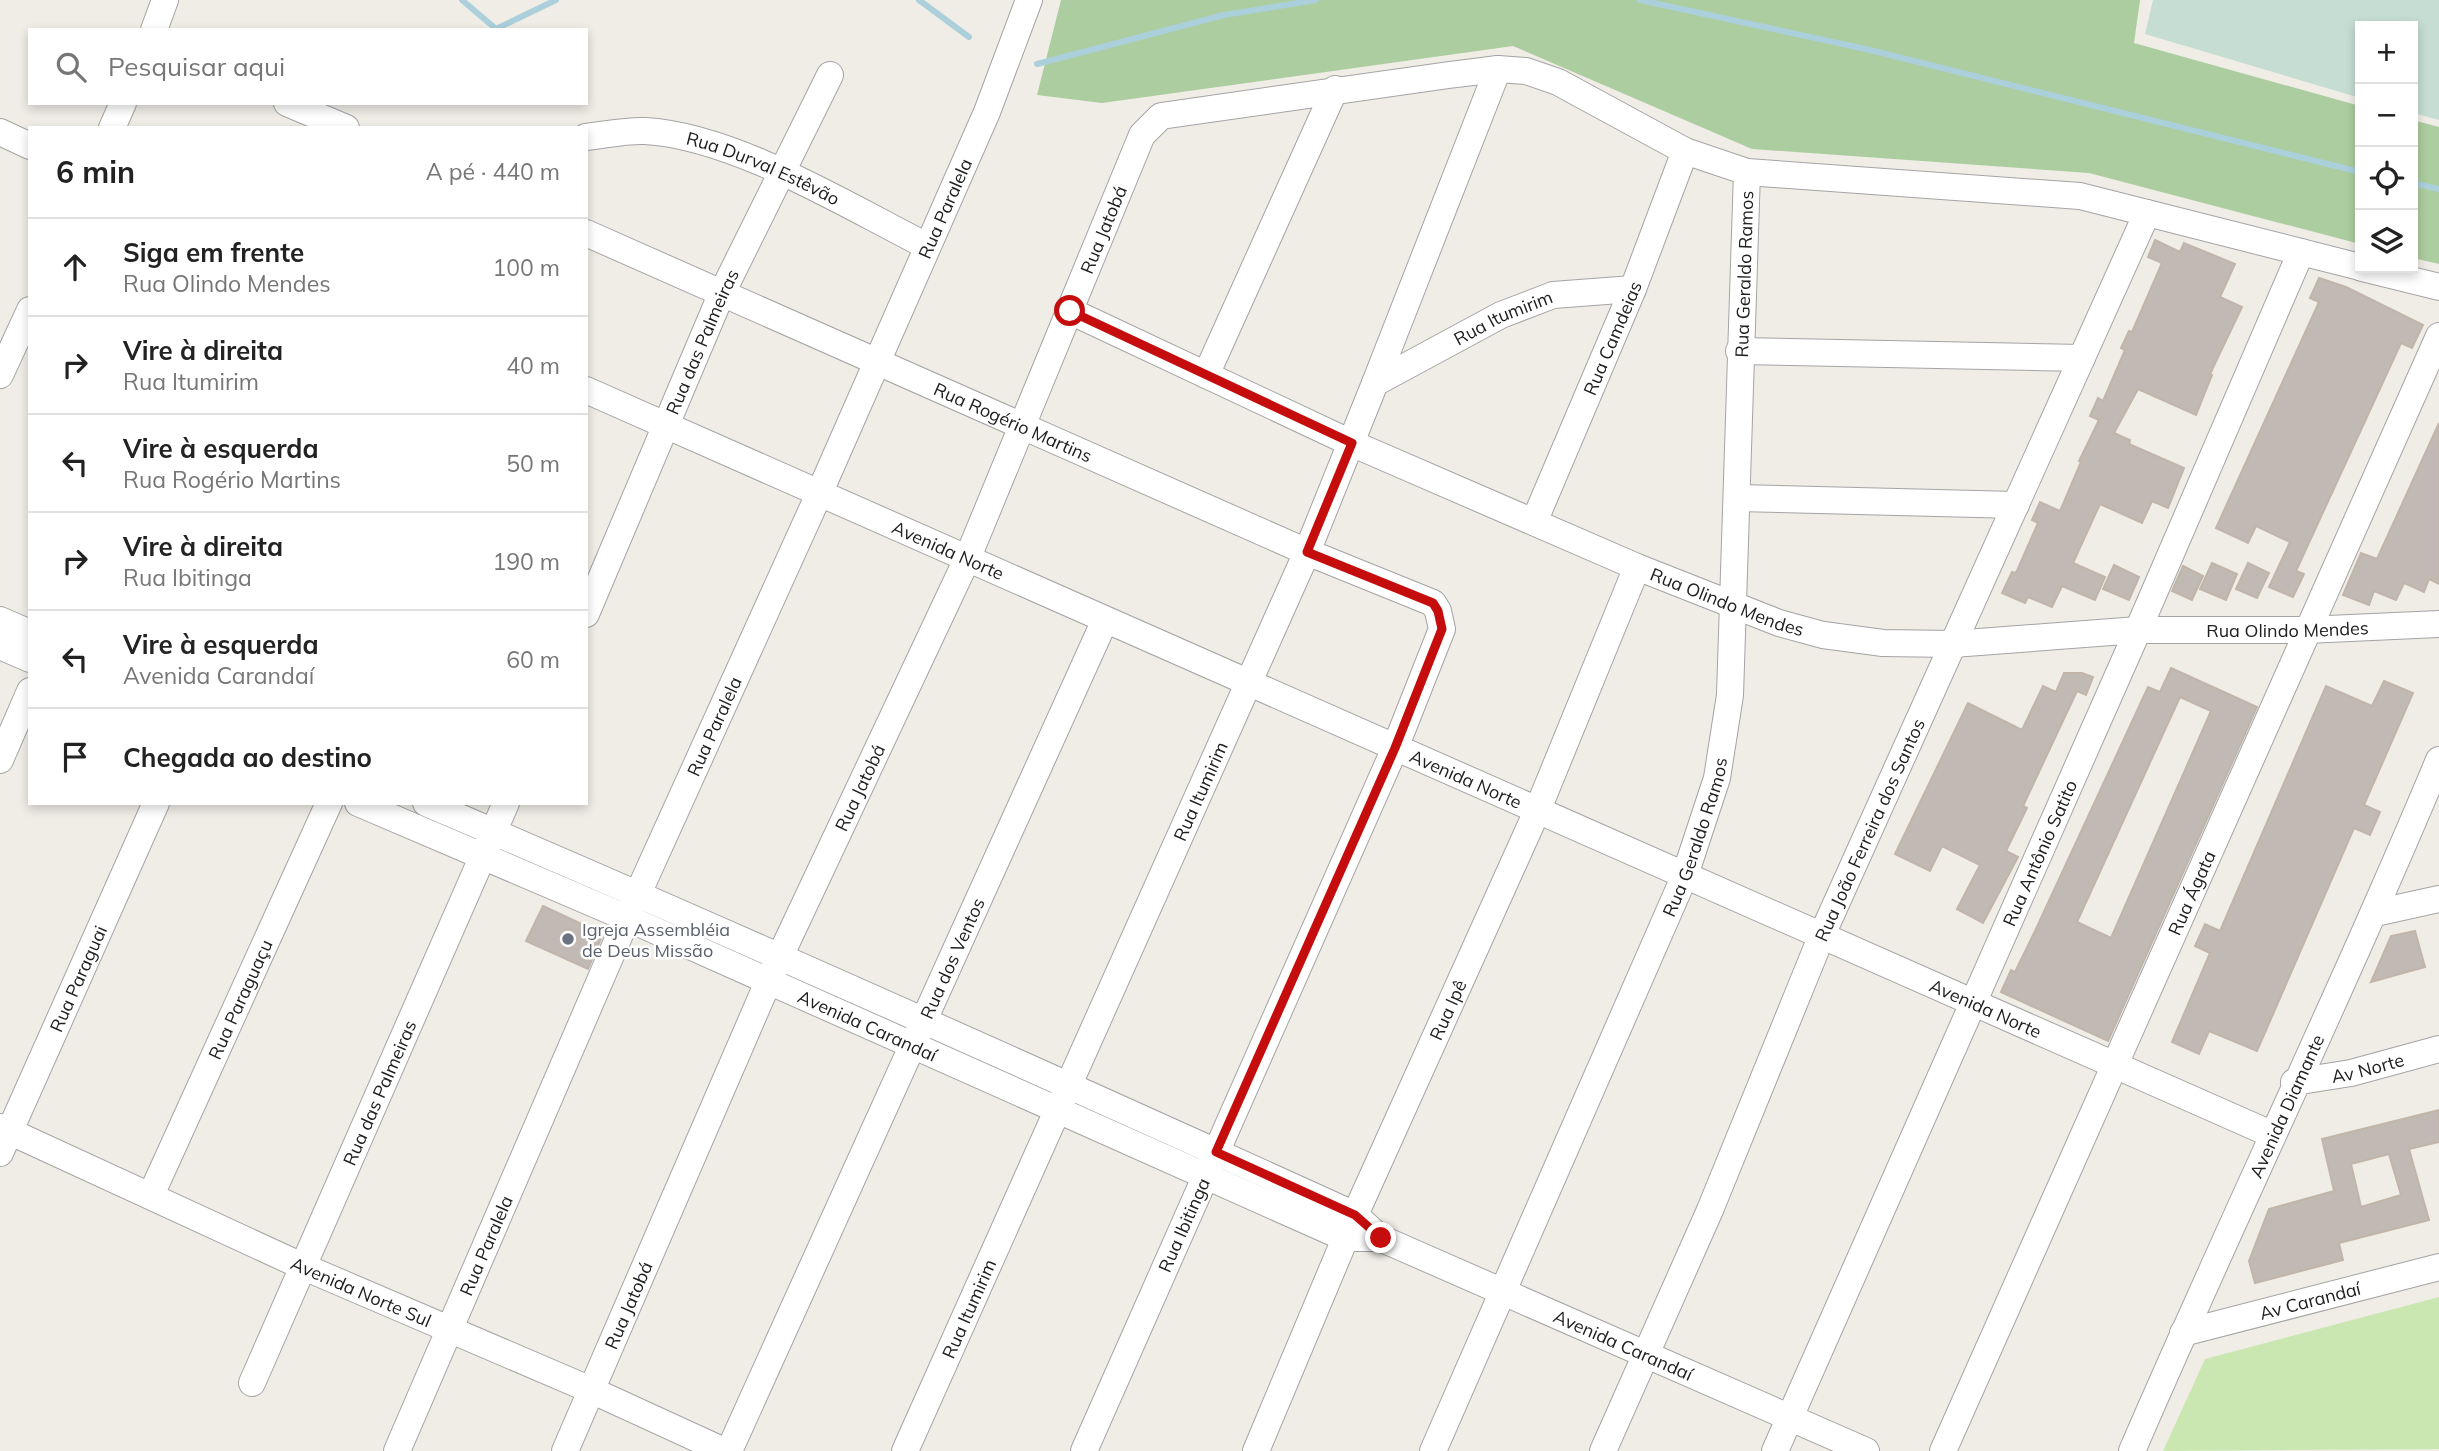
<!DOCTYPE html>
<html lang="pt">
<head>
<meta charset="utf-8">
<style>
	body { margin:0; font-family:Mulish,sans-serif; background:#f2f2f2; color:#222 }
	.controls { position:absolute; right:21px; top:21px; display:grid; overflow:hidden; border-radius:0px; box-shadow:0 4px 10px #0003 }
	.controls button { width:63px; height:63px; display:grid; place-items:center; padding:0; border:0; border-bottom:2px solid #e0e0e0; background:#fff; color:#222; font:35px sans-serif }
	.stop { position:absolute; width:21px; height:21px; margin:-16px; border:5px solid #c40d0c; border-radius:50%; background:#fff }
	.stop.end { background:#c40d0c; border-color:#fff; box-shadow:0 2px 7px #0008 }
	.list { margin:0; padding:0; list-style:none }
	h2 { display:flex; justify-content:space-between; align-items:center; height:91px; margin:0; padding:0 28px; font-size:30px }
	h2 small { font-size:23px; font-weight:400; color:#767676 }
	.list li { display:grid; grid-template-columns:46px 1fr auto; gap:21px; align-items:center; box-sizing:border-box; height:98px; padding:0 28px; border-top:2px solid #e0e0e0 }
	.list b { display:block; font-size:26px; white-space:nowrap }
	.list p { margin:0; font-size:23px; white-space:nowrap; color:#767676 }
	.list em { font-size:23px; font-style:normal; color:#767676 }
	.icon { flex:none; width:38px; height:38px; fill:none; stroke:currentColor; stroke-width:2; stroke-linecap:round; stroke-linejoin:round }
	.map { position:relative; flex:none; width:2439px; height:1451px; overflow:hidden }
	.search { position:absolute; background:#fff; box-shadow:0 4px 10px #0003; left:28px; top:28px; width:560px; height:77px; display:flex; align-items:center; gap:18px; box-sizing:border-box; padding:0 24px; border-radius:0px; color:#767676; font-size:26px }
	.panel { position:absolute; background:#fff; box-shadow:0 4px 10px #0003; left:28px; top:126px; width:560px; height:679px; border-radius:0px }
	.map>svg:first-child { display:block }
</style>
</head>
<body>
<div class="map">
<svg width="2439" height="1451" viewBox="0 0 2439 1451">
	<rect width="100%" height="100%" fill="#f0ede7"/>
	<path fill="#cbe7b1" d="M2439 1297V1449L2163 1451 2205 1359Z"/>
	<g fill="#accd9f">
		<path d="M1061 0H2140L2134 43 2360 106V244L2089 173 1752 149 1513 46 1102 103 1037 95Z"/>
		<path d="M2413 120 2439 127V264L2413 258Z"/>
	</g>
	<path fill="#c5ddd2" d="M2153 0H2439V120L2413 113V26H2360V98L2145 34Z"/>
	<g fill="none" stroke-linecap="round" stroke-linejoin="round">
		<g stroke="#abd0db" stroke-width="6">
			<path d="M462 0 496 29 556 0"/>
			<path d="M919 0 969 37"/>
			<path d="M1640 0 1870 50 2360 172"/>
			<path d="M1037 64 1224 15 1316 0"/>
			<path d="M2413 183 2439 189"/>
		</g>
	</g>
	<g fill="#c1b9b4" stroke="#c1b5aa" stroke-width="2" fill-rule="evenodd">
		<path d="M2155 240 2180 252 2184 243 2235 264 2220 297 2242 307 2210 374 2212 375 2196 415 2138 389 2114 433 2130 440 2129 444 2184 468 2168 508 2152 501 2142 523 2100 504 2073 563 2105 577 2095 600 2062 586 2052 607 2028 597 2025 603 2002 593 2012 572 2016 573 2038 523 2032 520 2040 502 2060 511 2081 462 2079 461 2099 420 2090 416 2098 398 2103 401 2125 350 2121 348 2129 331 2132 332 2162 263 2148 257Z"/>
		<path d="M2319 278 2346 287 2423 325 2412 348 2401 343 2296 571 2304 574 2293 597 2269 587 2290 542 2256 526 2248 543 2216 528 2319 302 2310 298Z"/>
		<path d="M2439 423V584L2429 579 2424 592 2404 583 2396 600 2374 591 2369 605 2343 595 2361 553 2377 559Z"/>
		<path d="M2212 563 2237 574 2226 600 2200 589Z"/>
		<path d="M2248 563 2269 573 2257 598 2236 589Z"/>
		<path d="M2114 565 2139 577 2129 600 2103 589Z"/>
		<path d="M2183 566 2203 576 2192 600 2172 591Z"/>
		<path d="M2171 668 2257 707 2108 1041 2001 992 2011 970 2015 972 2035 931 2148 687 2160 692ZM2180 697 2211 711 2111 938 2077 922Z"/>
		<path d="M2064 673H2082L2093 677 2086 695 2077 691 2023 806 2027 808 2006 851 2018 857 1983 923 1957 909 1980 865 1942 846 1930 871 1895 854 1968 703 2022 730 2043 686 2056 692Z"/>
		<path d="M2384 681 2413 693 2364 805 2380 812 2370 835 2354 828 2257 1051 2209 1031 2199 1054 2172 1042 2210 953 2195 946 2205 924 2220 931 2326 686 2372 706Z"/>
		<path d="M543 906 603 934 588 969 526 941Z"/>
		<path d="M2415 931 2425 967 2371 982 2391 936Z"/>
		<path d="M2439 1110V1142L2409 1149 2429 1220 2339 1243 2343 1260 2255 1283 2249 1261 2269 1209 2334 1191 2322 1139ZM2389 1154 2401 1195 2361 1207 2351 1164Z"/>
	</g>
	<g fill="none" stroke-linecap="round" stroke-linejoin="round">
		<g stroke="#a4a4a4" stroke-width="28">
			<g id="minor">
				<path d="M154 30 165 0"/>
				<path d="M287 103 346 128"/>
				<path d="M112 128 123 103"/>
				<path d="M0 132 30 146"/>
				<path id="s1" d="M586 137C605 135 626 130 645 131 735 136 847 206 927 246"/>
				<path id="s2" d="M586 233 1307 552 1433 603 1438 611 1442 629 1395 748 1084 1451"/>
				<path d="M2362 268 2439 287"/>
				<path id="s3" d="M1070 311 1351 443 1637 567 1779 623 1823 635 1883 643 1953 644 2138 630H2306L2439 624"/>
				<path d="M1739 351 2082 358"/>
				<path d="M0 375 30 310"/>
				<path d="M1206 375 1335 89"/>
				<path d="M1375 383 1498 69"/>
				<path id="s4" d="M586 390 2271 1134"/>
				<path d="M1737 498 2016 505"/>
				<path id="s5" d="M1534 522 1633 289 1685 151"/>
				<path id="s6" d="M586 614 721 295 830 75"/>
				<path d="M0 620 30 633"/>
				<path d="M0 646 30 659"/>
				<path d="M0 760 30 691"/>
				<path id="s7" d="M358 803 627 918 1345 1238H1380"/>
				<path id="s8" d="M426 803C738 936 1047 1075 1355 1215L1380 1238 1866 1451"/>
				<path d="M2375 913 2439 899"/>
				<path id="s9" d="M2294 1082 2351 1073 2439 1049"/>
				<path id="s10" d="M0 1127 304 1267 591 1390 724 1451"/>
				<path id="s11" d="M0 1153 156 803"/>
				<path id="s12" d="M151 1195 329 803"/>
				<path id="s13" d="M2183 1333 2439 1267"/>
				<path id="s14" d="M252 1383 506 803"/>
				<path id="s15" d="M397 1451 627 918 819 494 987 112 1029 0"/>
				<path id="s16" d="M565 1451 768 982 968 557 1142 135 1161 116 1449 75 1498 69 1526 71 1558 82 1685 151 1747 172 2080 196 2360 267"/>
				<path id="s17" d="M729 1451 1105 620"/>
				<path id="s18" d="M905 1451 1307 552 1375 383 1501 315 1553 295 1633 289"/>
				<path id="s19" d="M1256 1451 1355 1215 1538 809 1637 567"/>
				<path id="s20" d="M1433 1451 1685 875 1717 778 1730 695 1747 172"/>
				<path id="s21" d="M1603 1451 1710 1210 1822 935 2147 213"/>
				<path id="s22" d="M1775 1451 2138 630 2301 252"/>
				<path id="s23" d="M1943 1451 2439 336"/>
				<path id="s24" d="M2132 1451C2232 1219 2342 992 2439 760"/>
			</g>
		</g>
		<use href="#minor" stroke="#fff" stroke-width="26"/>
	</g>
	<g fill="none" stroke-linecap="round" stroke-linejoin="round">
		<path stroke="#c40d0c" stroke-width="9" d="M1070 311 1352 443 1307 552 1433 603 1438 611 1442 629 1395 748 1216 1152 1355 1215 1381 1238"/>
	</g>
	<circle fill="#6b7280" stroke="#fff" stroke-width="2.5" cx="568" cy="939" r="7"/>
	<g text-anchor="middle" dominant-baseline="central" stroke-width="5" stroke-linejoin="round" paint-order="stroke">
		<g font-size="18" fill="#202020" stroke="#fff">
			<text stroke="none"><textPath href="#s1" startOffset="184">Rua Durval Estêvão</textPath></text>
			<text stroke="none"><textPath href="#s15" startOffset="1358">Rua Paralela</textPath></text>
			<text stroke="none"><textPath href="#s16" startOffset="1335">Rua Jatobá</textPath></text>
			<text stroke="none"><textPath href="#s20" startOffset="1236">Rua Geraldo Ramos</textPath></text>
			<text stroke="none"><textPath href="#s18" startOffset="1311">Rua Itumirim</textPath></text>
			<text stroke="none"><textPath href="#s5" startOffset="200">Rua Camdeias</textPath></text>
			<text stroke="none"><textPath href="#s6" startOffset="296">Rua das Palmeiras</textPath></text>
			<text stroke="none"><textPath href="#s2" startOffset="467">Rua Rogério Martins</textPath></text>
			<text stroke="none"><textPath href="#s4" startOffset="396">Avenida Norte</textPath></text>
			<text stroke="none"><textPath href="#s3" startOffset="719">Rua Olindo Mendes</textPath></text>
			<text stroke="none"><textPath href="#s3" startOffset="1286">Rua Olindo Mendes</textPath></text>
			<text stroke="none"><textPath href="#s15" startOffset="791">Rua Paralela</textPath></text>
			<text stroke="none"><textPath href="#s4" startOffset="962">Avenida Norte</textPath></text>
			<text stroke="none"><textPath href="#s16" startOffset="726">Rua Jatobá</textPath></text>
			<text stroke="none"><textPath href="#s18" startOffset="723">Rua Itumirim</textPath></text>
			<text stroke="none"><textPath href="#s21" startOffset="676">Rua João Ferreira dos Santos</textPath></text>
			<text stroke="none"><textPath href="#s20" startOffset="668">Rua Geraldo Ramos</textPath></text>
			<text stroke="none"><textPath href="#s22" startOffset="654">Rua Antônio Satito</textPath></text>
			<text stroke="none"><textPath href="#s23" startOffset="611">Rua Ágata</textPath></text>
			<text stroke="none"><textPath href="#s17" startOffset="541">Rua dos Ventos</textPath></text>
			<text stroke="none"><textPath href="#s11" startOffset="191">Rua Paraguai</textPath></text>
			<text stroke="none"><textPath href="#s12" startOffset="215">Rua Paraguaçu</textPath></text>
			<text stroke="none"><textPath href="#s19" startOffset="481">Rua Ipê</textPath></text>
			<text stroke="none"><textPath href="#s4" startOffset="1530">Avenida Norte</textPath></text>
			<text stroke="none"><textPath href="#s7" startOffset="556">Avenida Carandaí</textPath></text>
			<text stroke="none"><textPath href="#s9" startOffset="75">Av Norte</textPath></text>
			<text stroke="none"><textPath href="#s14" startOffset="317">Rua das Palmeiras</textPath></text>
			<text stroke="none"><textPath href="#s24" startOffset="378">Avenida Diamante</textPath></text>
			<text transform="translate(1184 1225) rotate(-66)">Rua Ibitinga</text>
			<text stroke="none"><textPath href="#s15" startOffset="224">Rua Paralela</textPath></text>
			<text stroke="none"><textPath href="#s10" startOffset="397">Avenida Norte Sul</textPath></text>
			<text stroke="none"><textPath href="#s13" startOffset="131">Av Carandaí</textPath></text>
			<text stroke="none"><textPath href="#s16" startOffset="159">Rua Jatobá</textPath></text>
			<text stroke="none"><textPath href="#s18" startOffset="156">Rua Itumirim</textPath></text>
			<text stroke="none"><textPath href="#s8" startOffset="1316">Avenida Carandaí</textPath></text>
		</g>
		<g font-size="18" fill="#5b616d" stroke="#fff" text-anchor="start">
			<text x="582" y="929">Igreja Assembléia<tspan x="582" dy="21">de Deus Missão</tspan></text>
		</g>
	</g>
</svg>
<div class="controls">
<button>+</button>
<button>−</button>
<button><svg class="icon" aria-label="locate" viewBox="0 0 24 24"><circle cx="12" cy="12" r="6"/><path d="M12 2v4M12 18v4M2 12h4M18 12h4"/></svg></button>
<button><svg class="icon" aria-label="layers" viewBox="0 0 24 24"><path d="M12 4l9 5-9 5-9-5zM3 14l9 5 9-5"/></svg></button>
</div>
<div class="stop" style="left:1070px;top:311px"></div>
<div class="stop end" style="left:1381px;top:1238px"></div>
<div class="search"><svg class="icon" aria-label="search" viewBox="0 0 24 24"><circle cx="10" cy="10" r="6"/><path d="M15 15l6 6"/></svg>Pesquisar aqui</div>
<section class="panel">
<h2>6 min<small>A pé · 440 m</small></h2>
<ul class="list">
<li><svg class="icon" aria-label="ahead" viewBox="0 0 24 24"><path d="M12 20V5M6 11l6-6 6 6"/></svg><div><b>Siga em frente</b><p>Rua Olindo Mendes</p></div><em>100 m</em></li>
<li><svg class="icon" aria-label="right" viewBox="0 0 24 24"><path d="M7 20v-9h11M14 6l5 5-5 5"/></svg><div><b>Vire à direita</b><p>Rua Itumirim</p></div><em>40 m</em></li>
<li><svg class="icon" aria-label="left" viewBox="0 0 24 24"><path d="M17 20v-9H6M10 6l-5 5 5 5"/></svg><div><b>Vire à esquerda</b><p>Rua Rogério Martins</p></div><em>50 m</em></li>
<li><svg class="icon" aria-label="right" viewBox="0 0 24 24"><path d="M7 20v-9h11M14 6l5 5-5 5"/></svg><div><b>Vire à direita</b><p>Rua Ibitinga</p></div><em>190 m</em></li>
<li><svg class="icon" aria-label="left" viewBox="0 0 24 24"><path d="M17 20v-9H6M10 6l-5 5 5 5"/></svg><div><b>Vire à esquerda</b><p>Avenida Carandaí</p></div><em>60 m</em></li>
<li><svg class="icon" aria-label="arrive" viewBox="0 0 24 24"><path d="M6 21V4h12l-3 4 3 4H6"/></svg><div><b>Chegada ao destino</b></div></li>
</ul>
</section>
</div>
</body>
</html>
